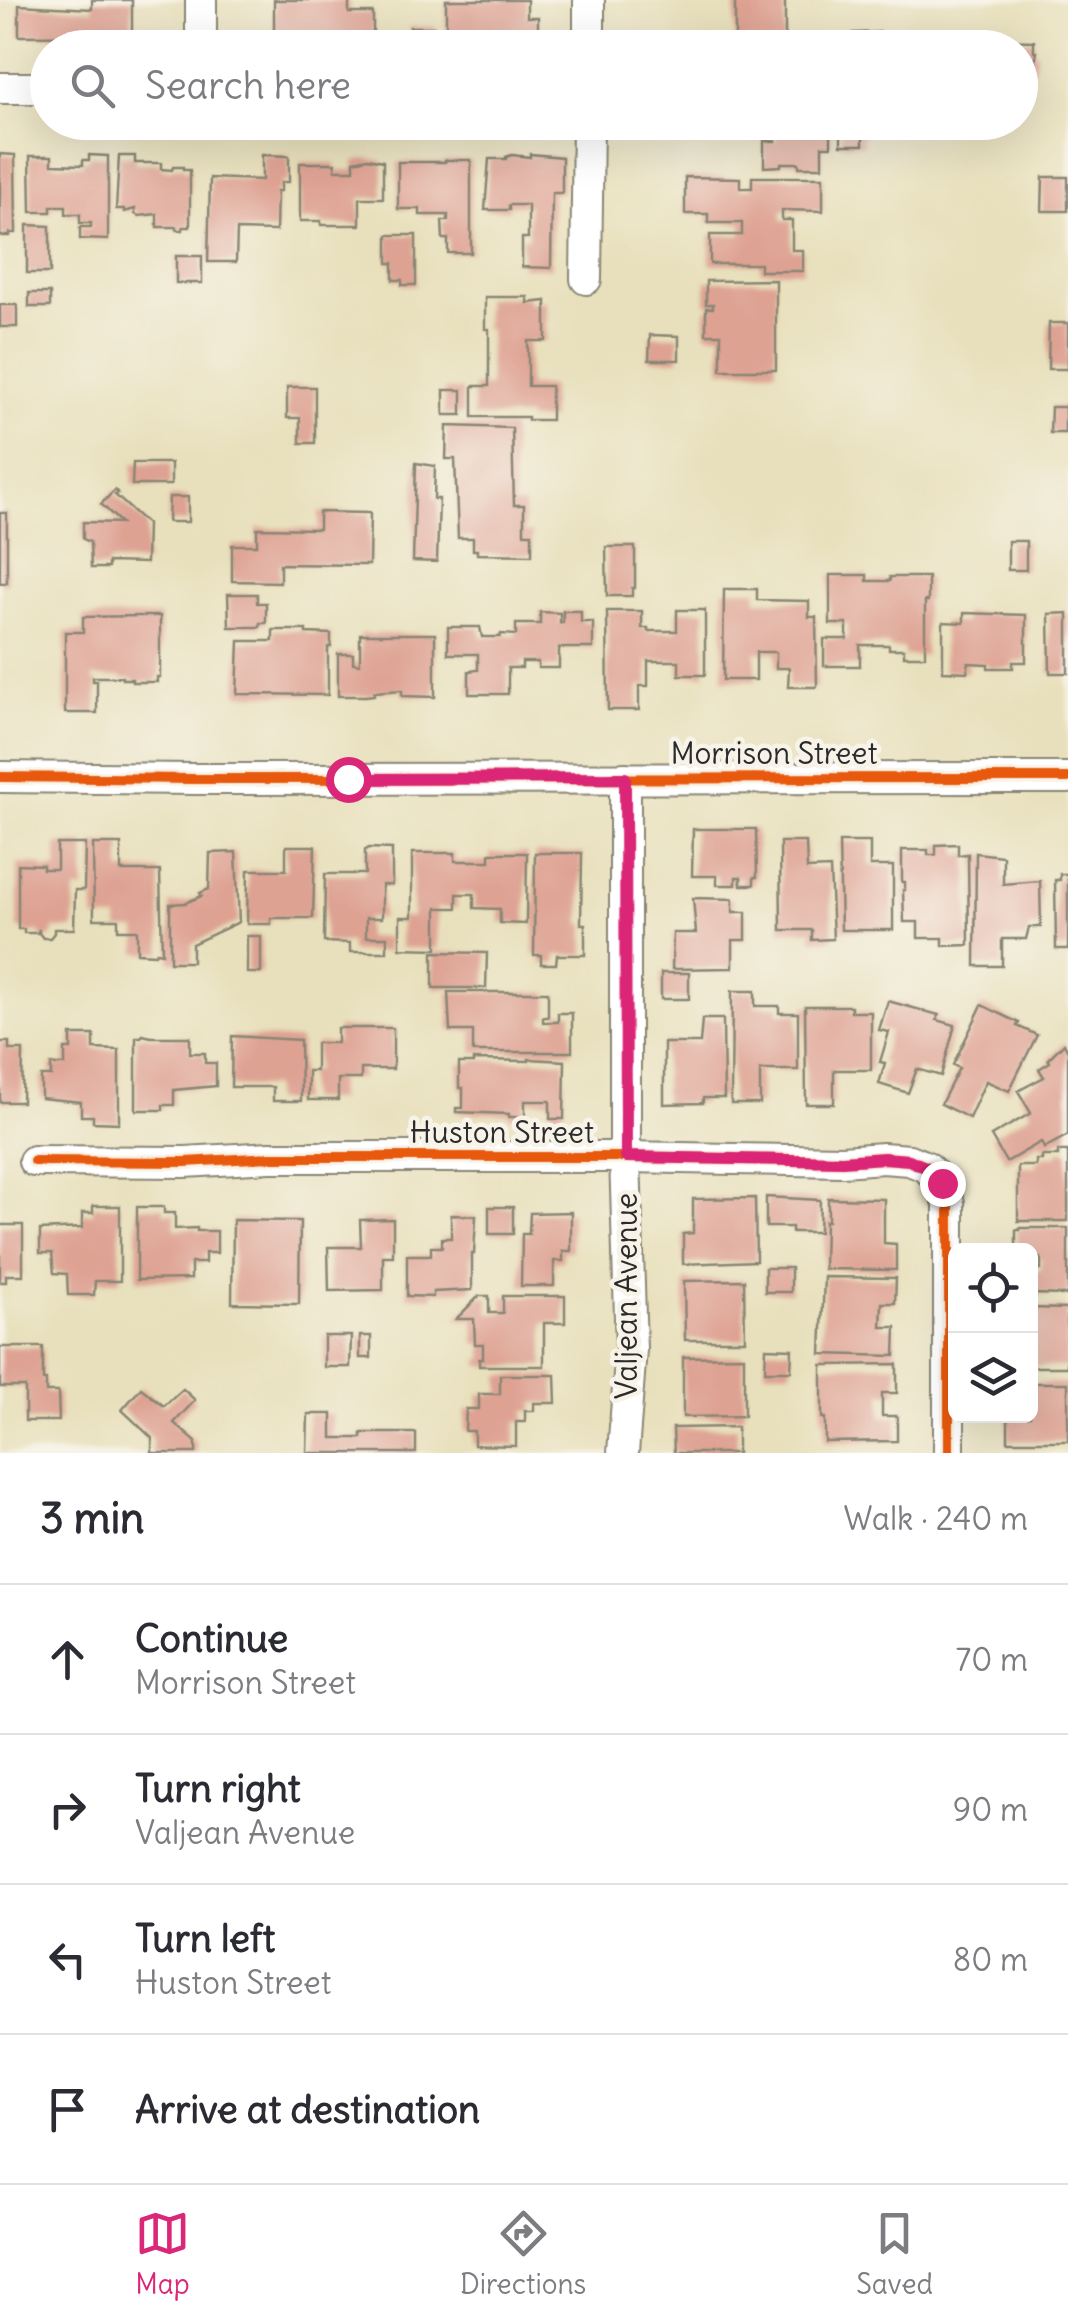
<!DOCTYPE html>
<html lang="en">
<head>
<meta charset="utf-8">
<style>
	body { margin:0; font-family:Delius,sans-serif; background:#f2f2f3; color:#2b2b33 }
	.controls { position:absolute; right:30px; bottom:30px; display:grid; overflow:hidden; border-radius:15px; box-shadow:0 10px 40px #0002 }
	.controls button { width:90px; height:90px; display:grid; place-items:center; padding:0; border:0; border-bottom:2px solid #e1e1e2; background:#fff; color:#2b2b33; font:50px sans-serif }
	.stop { position:absolute; width:30px; height:30px; margin:-22px; border:8px solid #db2777; border-radius:50%; background:#fff }
	.stop.end { background:#db2777; border-color:#fff; box-shadow:0 2px 10px #0008 }
	.list { margin:0; padding:0; list-style:none }
	h2 { display:flex; justify-content:space-between; align-items:center; height:130px; margin:0; padding:0 40px; font-size:42px }
	h2 small { font-size:32px; font-weight:400; color:#7c7c81 }
	.list li { display:grid; grid-template-columns:65px 1fr auto; gap:30px; align-items:center; box-sizing:border-box; height:150px; padding:0 40px; border-top:2px solid #e1e1e2 }
	.list b { display:block; font-size:38px; white-space:nowrap }
	.list p { margin:0; font-size:32px; white-space:nowrap; color:#7c7c81 }
	.list em { font-size:32px; font-style:normal; color:#7c7c81 }
	.icon { flex:none; width:55px; height:55px; fill:none; stroke:currentColor; stroke-width:2; stroke-linecap:round; stroke-linejoin:round }
	.map { position:relative; flex:none; width:1068px; height:1453px; overflow:hidden }
	.search { position:absolute; background:#fff; box-shadow:0 10px 40px #0002; left:30px; right:30px; top:30px; height:110px; display:flex; align-items:center; gap:25px; box-sizing:border-box; padding:0 35px; border-radius:55px; color:#7c7c81; font-size:38px }
	.sheet { height:730px; background:#fff }
	nav { display:flex; justify-content:space-around; align-items:center; box-sizing:border-box; height:140px; border-top:2px solid #e1e1e2; background:#fff; font-size:28px; color:#7c7c81 }
	nav a { display:grid; justify-items:center; gap:5px }
	nav .on { color:#db2777 }
	.map>svg:first-child { display:block }
</style>
</head>
<body>
<div class="map">
<svg width="1068" height="1453" viewBox="0 0 1068 1453">
	<rect width="100%" height="100%" fill="#f7f3e8"/>
	<filter id="ink" filterUnits="userSpaceOnUse"><feTurbulence type="fractalNoise" baseFrequency=".01" numOctaves="2"/><feDisplacementMap in="SourceGraphic" scale="20" xChannelSelector="R" yChannelSelector="G"/><feConvolveMatrix kernelMatrix="1 2 1 2 8 2 1 2 1" color-interpolation-filters="sRGB"/></filter>
	<filter id="wash" filterUnits="userSpaceOnUse"><feTurbulence type="fractalNoise" baseFrequency=".0048" numOctaves="4" result="noise"/><feDisplacementMap in="SourceGraphic" scale="40" xChannelSelector="R" yChannelSelector="G"/><feGaussianBlur stdDeviation="2.25" result="paint"/><feColorMatrix in="noise" values="0 0 0 0 0 0 0 0 0 0 0 0 0 0 0 0 0 1.4 0 .05"/><feComposite in="paint" operator="in"/></filter>
	<g filter="url(#wash)">
		<rect width="100%" height="100%" fill="#e8e0bc"/>
		<g id="blocks">
			<g fill="#dea293">
				<path d="M92 0H132V35L19 36V5L92 9Z"/>
				<path d="M274 0H349V13H373V42H289V34H274Z"/>
				<path d="M446 0H527V17H538V42H474V48H446Z"/>
				<rect x="735" y="0" width="50" height="48"/>
				<rect x="410" y="27" width="25" height="19"/>
				<path d="M880 32V48H853V33Z"/>
				<path d="M996 40 1034 41V52H1037L1034 69H1020V48H996Z"/>
				<path d="M776 122H831V146H822V167H799V163H781V166L764 167V141H776Z"/>
				<rect x="841" y="122" width="22" height="23"/>
				<path d="M0 154 15 155 16 233H10V236H0Z"/>
				<path d="M530 154 562 157V193H552L551 268 522 267V238H528V205H509V210H485L489 159H506V157L512 155 530 157Z"/>
				<path d="M89 155 108 156V240L80 239V227H91V223H80V214H66V206H51V212H31L30 156H52V164L83 165V160H89Z"/>
				<path d="M262 155 289 156V182H281V191H277L276 231 237 230 236 262H208L210 178 262 180Z"/>
				<path d="M119 156H135V163H161V169L172 170 173 167H183V170H190V227H183V230H177V227H157V214L139 216 135 214V209L124 212V209H116Z"/>
				<path d="M368 158 383 161V198H360V225H321V221H300V163H335V170H354V161Z"/>
				<path d="M445 160H471V253H448V239H443L442 221H448V215H420V209H398V162H445Z"/>
				<path d="M685 177 740 178V188H752V177H823V211L782 210V220H792V250H803V271H760V264H710V235H742V223H708V214H685Z"/>
				<path d="M1043 177H1068V211H1042Z"/>
				<path d="M27 225 50 226V273H27Z"/>
				<path d="M388 235H416V285H402V280H393V263H388Z"/>
				<rect x="176" y="256" width="26" height="27"/>
				<path d="M776 280V370H721V334H706V308H713V304H706V281Z"/>
				<rect x="29" y="293" width="21" height="14"/>
				<path d="M485 297H528V303L546 301V341H528V386H551V420H528V417H473V386H489V329H485Z"/>
				<rect x="0" y="305" width="17" height="22"/>
				<path d="M1049 323H1068V369H1048Z"/>
				<path d="M650 335 679 336V360H649Z"/>
				<path d="M287 387H315V443H300V418H287Z"/>
				<rect x="444" y="390" width="18" height="25"/>
				<path d="M1051 407H1065V433H1050Z"/>
				<path d="M447 426 512 428 514 505H524V533H532V555L477 554V550H473V538H458L455 459H446Z"/>
				<path d="M133 463H171V485H132Z"/>
				<path d="M416 463 435 466 434 499H439L437 562 413 561Z"/>
				<path d="M115 490 118 493 115 495 147 524 146 563 108 562V568H91L90 542 83 539V522L121 523 101 504Z"/>
				<path d="M169 497H188V522H168Z"/>
				<path d="M319 512 370 513 369 565 280 564V582L232 581V545H257V528L319 529Z"/>
				<rect x="0" y="513" width="7" height="70"/>
				<rect x="1008" y="541" width="18" height="29"/>
				<path d="M606 547H635V588H632V596H607Z"/>
				<path d="M830 575H867V581H890V577H928V601H925V656H904V649H889V645H860V666H824V639H847V624H830Z"/>
				<path d="M724 589H757V600L809 601V617H816L817 687H788L789 668H776V652H756V680H723Z"/>
				<path d="M228 594H257V603H266V623H260V627H229Z"/>
				<path d="M677 610H705V675H679V661H648V686H639V710H608L607 611H642V628H648V631H677Z"/>
				<path d="M563 611H581V622H593V648H559V668H538V662H522V668H508V694H469V671L478 670V654H448V627H480L482 637H500L501 634 516 635V624H540V612L560 613V623H563Z"/>
				<path d="M964 613 1026 615V662H1013V668H988V664L968 663V672L943 671V622L964 623Z"/>
				<path d="M1068 613V673H1050L1049 614Z"/>
				<path d="M139 616H160V677H157V682H132V679H122V677H93V681H97V713H65V632H83V617Z"/>
				<path d="M273 630H306V633L331 634V647H328V695L237 694 239 641H273Z"/>
				<path d="M360 634H435V697L402 696V690L374 692V695L366 696H338V654H353V663L360 664Z"/>
				<path d="M693 829H756L757 877H754V885H741V877H736V885H717V876H692Z"/>
				<path d="M780 842H806L807 869 830 868 833 939 812 940V930H781Z"/>
				<path d="M839 842H870V866H893V930H841Z"/>
				<path d="M57 844H85L84 890H75L74 929H54V933L50 938H43L39 933V929L37 933H24V929H18V864L43 865V869H57Z"/>
				<path d="M93 844H121V871H160L162 953 156 952 155 954 137 953V930H118V919H94Z"/>
				<path d="M958 844V855L968 854 969 945 943 946V938H918V922H904L903 890H905V882H902V850H928V855H936V845Z"/>
				<path d="M286 846H315L313 918H271V924H247L248 870H286Z"/>
				<path d="M369 848 392 849V885H382V918H366V937H387V952H350V943L324 942 325 874H365V850Z"/>
				<path d="M236 852 239 922 192 944V962H170V904L185 903 202 896 200 893 209 889 210 853Z"/>
				<path d="M412 853H455V861H490V853H527L526 924 500 923V909L474 908V894H457V908H437V949L400 948V917H412Z"/>
				<path d="M535 853H582L581 924H585V955H557L556 964H541V955H534Z"/>
				<path d="M976 853 1003 856V884L1040 881 1041 927H1029L1026 939H1002V966H975Z"/>
				<path d="M1060 874H1068V949H1056L1055 880H1060Z"/>
				<path d="M693 898 733 899V912H746V940H733V968L672 969 673 933H696Z"/>
				<rect x="247" y="936" width="14" height="37"/>
				<path d="M433 952 487 953 486 988H433Z"/>
				<rect x="661" y="973" width="28" height="26"/>
				<path d="M732 991H755V1006H779V1013H798V1070H760V1104H731Z"/>
				<path d="M448 992H548V1017H543V1022H558V1013H572V1052H473V1031H450Z"/>
				<path d="M888 1001 939 1015 937 1020 955 1025 941 1076 917 1069 908 1093 879 1084 885 1063 880 1062 889 1032 879 1030Z"/>
				<path d="M982 1005 1019 1023 1017 1026 1037 1035 1009 1091 986 1081 969 1118 941 1104 959 1068 953 1065Z"/>
				<path d="M805 1006H851V1012H871V1070H834V1104H806Z"/>
				<path d="M702 1019H723L724 1098H703V1103L664 1104V1043H700Z"/>
				<path d="M337 1028H393V1069H361V1079H338V1100H308V1071H316V1043H337Z"/>
				<path d="M71 1035H94V1049L119 1050V1123L93 1122V1116H81V1102L41 1098V1076H51V1065H65V1049H71Z"/>
				<path d="M143 1035 151 1037H190V1053H205V1063H216V1086L174 1090V1105H163V1110H136V1037H141Z"/>
				<path d="M232 1036 300 1040 301 1101H273V1087H231Z"/>
				<path d="M0 1042H9V1050H23L22 1102H0Z"/>
				<path d="M1064 1043 1068 1051V1135L1044 1148 1041 1142 1006 1162 991 1136 1031 1113 1018 1091 1044 1077 1039 1069 1050 1062 1048 1059Z"/>
				<path d="M529 1059 565 1061 564 1119H550V1101H525V1117H509V1114L456 1112V1108H463V1088H459V1063H473V1060L529 1061Z"/>
				<path d="M1058 1151H1068V1221H1018V1166H1036V1160H1042V1156H1058Z"/>
				<path d="M766 1197 820 1200 819 1232H792V1227H766Z"/>
				<path d="M755 1198 756 1261 683 1264V1234L693 1233V1199Z"/>
				<path d="M828 1198 884 1199V1243L896 1244V1270L824 1269 825 1221H828Z"/>
				<path d="M93 1206H120V1281H95L94 1295H68L67 1274 54 1273 52 1253H40V1230L82 1228V1213H93Z"/>
				<path d="M137 1207H164V1213H175V1229L197 1228V1231H217V1253H205V1263H191V1279L137 1280Z"/>
				<rect x="489" y="1207" width="24" height="27"/>
				<path d="M571 1212V1251H563V1261H554V1286H521L522 1234H529L530 1213Z"/>
				<path d="M451 1215 476 1216 474 1254H472V1290L433 1292V1297L407 1296V1255H431V1247H442V1238H451Z"/>
				<path d="M393 1219V1256H383V1290L329 1291 328 1247H361L360 1220Z"/>
				<path d="M233 1220 300 1221 299 1304 232 1303Z"/>
				<path d="M0 1225H23V1275H6V1282H0Z"/>
				<path d="M1020 1228H1068V1295L1031 1294V1270H1041V1258H1030V1250H1016V1230H1020Z"/>
				<rect x="765" y="1268" width="26" height="24"/>
				<path d="M824 1277 896 1278 895 1303H882L881 1327H896L895 1356 821 1354Z"/>
				<path d="M744 1280 745 1340H685L684 1281Z"/>
				<path d="M479 1296H489V1313H503V1296H565V1323H544V1366H479V1359H483V1344H475L474 1319H456Z"/>
				<path d="M1030 1308 1067 1309V1367H1030Z"/>
				<path d="M324 1336H351L350 1367H324Z"/>
				<rect x="360" y="1336" width="11" height="22"/>
				<path d="M0 1347H43V1380H46V1392H58L59 1421H25V1387H0Z"/>
				<path d="M766 1348 792 1349 791 1371H765Z"/>
				<path d="M744 1356V1416L683 1417V1357Z"/>
				<path d="M897 1364V1393H882V1416H897V1441L825 1442V1418H822V1365Z"/>
				<path d="M500 1375H555L556 1403H534V1411H525V1422H516V1446L474 1445V1431H465L466 1409H479V1394H500Z"/>
				<path d="M1030 1383H1068V1441H1008V1416H1030Z"/>
				<path d="M141 1388 164 1406 183 1389 195 1400 174 1423 196 1442V1453H152V1438L122 1410Z"/>
				<path d="M308 1414H332V1438H362V1433H416V1453H307Z"/>
				<path d="M737 1427V1453H674L673 1428Z"/>
			</g>
		</g>
	</g>
	<g filter="url(#ink)">
		<use href="#blocks" fill-opacity="0" stroke="#8a8674" stroke-width="2.5"/>
		<g fill="none" stroke-linecap="round" stroke-linejoin="round">
			<g stroke="#8a8674" stroke-width="34">
				<g id="street">
					<path d="M201 0V48"/>
					<path d="M589 48V0"/>
					<path d="M0 88H48"/>
					<path d="M586 279 588 122"/>
					<path d="M0 777 193 779 1068 778"/>
					<path d="M34 1161 185 1162 270 1157H625L842 1161 883 1158 909 1160 927 1167 941 1183 949 1203V1453"/>
					<path d="M623 1453 631 1349 625 1157V778"/>
				</g>
			</g>
			<use href="#street" stroke="#fff" stroke-width="30"/>
			<g stroke="#f7f3e8" stroke-width="16">
				<g id="cycleway">
					<path d="M0 777 193 779 1068 778"/>
					<path d="M34 1161 185 1162 270 1157H625L842 1161 883 1158 909 1160 927 1167 941 1183 949 1203V1453"/>
				</g>
			</g>
			<use href="#cycleway" stroke="#e8590c" stroke-width="10"/>
		</g>
	</g>
	<g fill="none" stroke-linecap="round" stroke-linejoin="round" filter="url(#ink)">
		<path stroke="#db2777" stroke-width="12" d="M348 779 625 778 626 1157 842 1161 884 1158 909 1160 927 1168 942 1183"/>
	</g>
	<g text-anchor="middle" dominant-baseline="central" stroke-width="9" stroke-linejoin="round" paint-order="stroke">
		<g font-size="30" fill="#2b2b2b" stroke="#f7f3e8">
			<text x="774" y="753">Morrison Street</text>
			<text x="502" y="1132">Huston Street</text>
			<text transform="translate(626 1296) rotate(-90)">Valjean Avenue</text>
		</g>
	</g>
</svg>
<div class="controls">
<button><svg class="icon" aria-label="locate" viewBox="0 0 24 24"><circle cx="12" cy="12" r="6"/><path d="M12 2v4M12 18v4M2 12h4M18 12h4"/></svg></button>
<button><svg class="icon" aria-label="layers" viewBox="0 0 24 24"><path d="M12 4l9 5-9 5-9-5zM3 14l9 5 9-5"/></svg></button>
</div>
<div class="stop" style="left:348px;top:779px"></div>
<div class="stop end" style="left:942px;top:1183px"></div>
<div class="search"><svg class="icon" aria-label="search" viewBox="0 0 24 24"><circle cx="10" cy="10" r="6"/><path d="M15 15l6 6"/></svg>Search here</div>
</div>
<section class="sheet">
<h2>3 min<small>Walk · 240 m</small></h2>
<ul class="list">
<li><svg class="icon" aria-label="ahead" viewBox="0 0 24 24"><path d="M12 20V5M6 11l6-6 6 6"/></svg><div><b>Continue</b><p>Morrison Street</p></div><em>70 m</em></li>
<li><svg class="icon" aria-label="right" viewBox="0 0 24 24"><path d="M7 20v-9h11M14 6l5 5-5 5"/></svg><div><b>Turn right</b><p>Valjean Avenue</p></div><em>90 m</em></li>
<li><svg class="icon" aria-label="left" viewBox="0 0 24 24"><path d="M17 20v-9H6M10 6l-5 5 5 5"/></svg><div><b>Turn left</b><p>Huston Street</p></div><em>80 m</em></li>
<li><svg class="icon" aria-label="arrive" viewBox="0 0 24 24"><path d="M6 21V4h12l-3 4 3 4H6"/></svg><div><b>Arrive at destination</b></div></li>
</ul>
</section>
<nav>
<a class="on"><svg class="icon" aria-label="map" viewBox="0 0 24 24"><path d="M3 6l6-2 6 2 6-2v14l-6 2-6-2-6 2zM9 4v14M15 6v14"/></svg>Map</a>
<a><svg class="icon" aria-label="directions" viewBox="0 0 24 24"><path d="M12 3l9 9-9 9-9-9zM9 14v-3h6M13 9l2 2-2 2"/></svg>Directions</a>
<a><svg class="icon" aria-label="saved" viewBox="0 0 24 24"><path d="M7 4h10v16l-5-4-5 4z"/></svg>Saved</a>
</nav>
</body>
</html>
